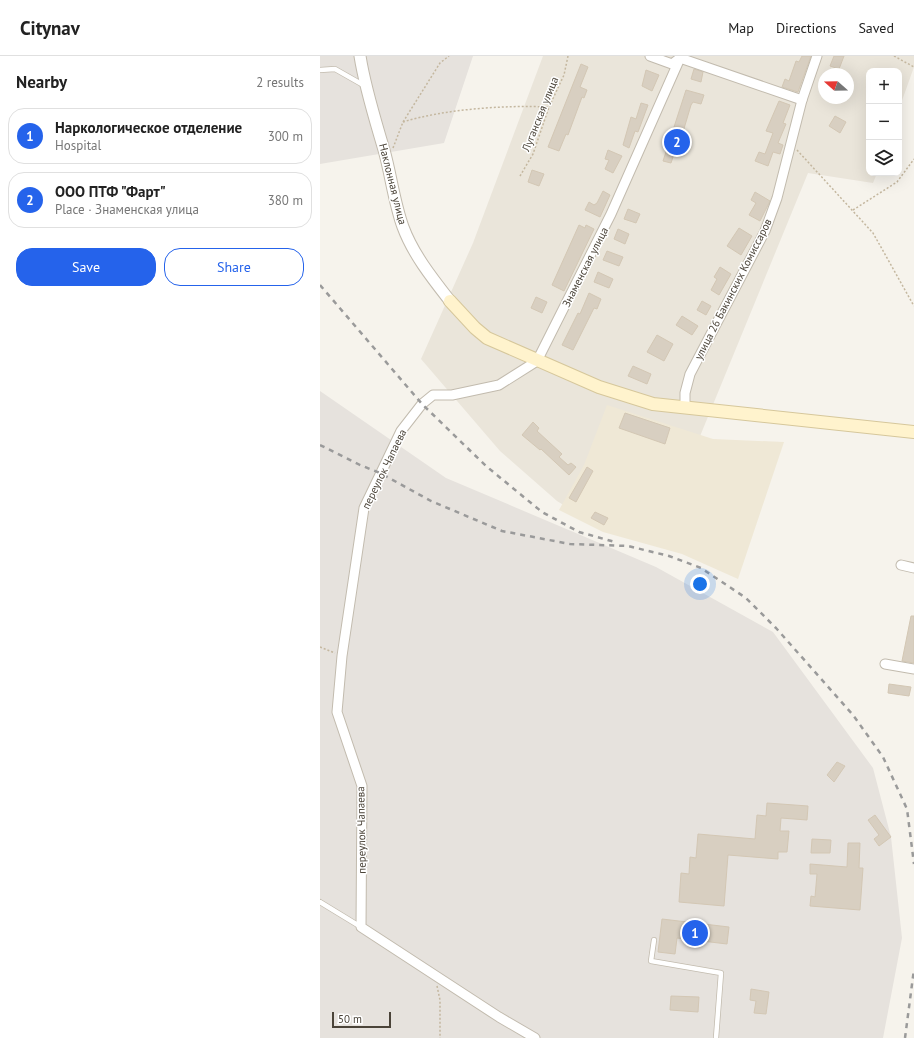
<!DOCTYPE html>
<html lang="en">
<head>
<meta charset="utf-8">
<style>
	body { margin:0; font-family:"PT Sans",sans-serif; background:#f2f2f2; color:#222 }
	.controls { position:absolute; right:12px; top:12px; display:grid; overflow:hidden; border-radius:8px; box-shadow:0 4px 16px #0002 }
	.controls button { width:36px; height:36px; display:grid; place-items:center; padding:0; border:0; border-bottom:1px solid #e0e0e0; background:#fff; color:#222; font:20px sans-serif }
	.compass { position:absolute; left:498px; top:12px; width:36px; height:36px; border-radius:50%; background:#fff; box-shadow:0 4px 16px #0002; rotate:290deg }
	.scale { position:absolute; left:12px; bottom:10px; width:59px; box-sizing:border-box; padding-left:4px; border:2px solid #4b4439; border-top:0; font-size:11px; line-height:14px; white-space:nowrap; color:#4b4439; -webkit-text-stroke:3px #fff; paint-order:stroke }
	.you { position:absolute; left:380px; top:528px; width:14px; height:14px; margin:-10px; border:3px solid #fff; border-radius:50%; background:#1a73e8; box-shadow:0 0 0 6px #1a73e833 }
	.badge { display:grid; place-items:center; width:26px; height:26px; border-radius:50%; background:#2563eb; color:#fff; font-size:13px; font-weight:700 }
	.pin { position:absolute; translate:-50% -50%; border:2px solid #fff; box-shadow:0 1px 4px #0006 }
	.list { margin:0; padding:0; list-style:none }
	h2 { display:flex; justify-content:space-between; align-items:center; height:52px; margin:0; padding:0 16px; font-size:17px }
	h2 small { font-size:13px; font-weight:400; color:#767676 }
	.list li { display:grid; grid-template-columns:26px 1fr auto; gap:12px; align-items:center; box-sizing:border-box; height:56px; margin:0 8px 8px; padding:0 8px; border:1px solid #e0e0e0; border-radius:16px }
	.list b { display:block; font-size:15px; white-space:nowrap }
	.list p { margin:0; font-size:13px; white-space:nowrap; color:#767676 }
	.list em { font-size:13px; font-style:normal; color:#767676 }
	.actions { display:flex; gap:8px; padding:12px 16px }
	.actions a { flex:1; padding:9px 0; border:1px solid #2563eb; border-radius:16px; text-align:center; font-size:14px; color:#2563eb }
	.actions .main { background:#2563eb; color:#fff }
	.icon { flex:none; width:22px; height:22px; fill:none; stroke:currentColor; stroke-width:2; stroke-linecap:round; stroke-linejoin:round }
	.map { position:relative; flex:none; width:594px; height:982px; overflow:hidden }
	header { display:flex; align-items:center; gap:24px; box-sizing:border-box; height:56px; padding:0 20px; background:#fff; border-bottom:1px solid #e0e0e0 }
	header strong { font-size:19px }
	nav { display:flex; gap:22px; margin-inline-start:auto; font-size:14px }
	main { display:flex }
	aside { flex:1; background:#fff }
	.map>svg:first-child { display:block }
</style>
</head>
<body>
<header>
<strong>Citynav</strong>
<nav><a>Map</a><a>Directions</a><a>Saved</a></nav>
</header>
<main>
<aside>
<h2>Nearby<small>2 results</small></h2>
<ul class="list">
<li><span class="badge">1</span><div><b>Наркологическое отделение</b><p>Hospital</p></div><em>300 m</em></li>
<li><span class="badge">2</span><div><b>ООО ПТФ &quot;Фарт&quot;</b><p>Place · Знаменская улица</p></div><em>380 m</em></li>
</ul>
<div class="actions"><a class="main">Save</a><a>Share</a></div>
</aside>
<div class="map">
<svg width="594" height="982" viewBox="0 0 594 982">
	<rect width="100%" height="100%" fill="#f6f3ec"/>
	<path fill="#eae5da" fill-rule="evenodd" d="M223 0H594V11L579 53V15H549V117H557L553 127 488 117 337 485 284 474 237 445 180 395 101 303 153 187ZM504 18H528V42H504Z"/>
	<g fill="#e6e2dd">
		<path d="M0 0H153L124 87 0 108Z"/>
		<path d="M0 335 126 422 336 511 453 576 553 712 571 781 582 882 563 982H0Z"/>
	</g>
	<path fill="#efe8d6" d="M287 349 393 383 464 386 418 523 362 498 283 476 239 454 264 409Z"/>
	<g fill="#d8cfc1" stroke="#d3c7b4">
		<path d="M482 0H491L478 36 462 31 465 23 469 25 476 5 479 6Z"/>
		<path d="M514 0H524L519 13 510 10Z"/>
		<path d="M261 8 268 11 260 31 267 34 264 42 262 41 248 79 246 78 239 95 228 91Z"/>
		<path d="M374 13 383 16 381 26 371 23Z"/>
		<path d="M326 14 339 19 332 35 322 30Z"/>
		<path d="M366 34 384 39 381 48 373 46 371 49 363 76 367 77 361 97 355 95 351 107 343 105Z"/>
		<path d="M459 45 470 49 463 67 466 68 458 87 463 89 460 98 453 96 448 110 435 105 439 96 445 98 453 77 446 75Z"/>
		<path d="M321 47 328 49 318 76 315 75 309 92 303 89 311 61 316 63Z"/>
		<path d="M515 60 526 66 520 77 509 70Z"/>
		<path d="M288 94 302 100 293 117 285 113 289 104 285 103Z"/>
		<path d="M212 114 224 118 219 130 208 126Z"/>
		<path d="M283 135 290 139 280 161 265 154 269 146 274 149 277 147Z"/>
		<path d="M435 136 450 145 440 165 429 159 436 147 431 144Z"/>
		<path d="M308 153 320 158 316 167 304 163Z"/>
		<path d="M259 169 265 172 266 169 274 173 244 235 232 229Z"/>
		<path d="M419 172 432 180 421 199 407 190Z"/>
		<path d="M298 173 309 178 305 188 294 183Z"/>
		<path d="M287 195 303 201 299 210 283 204Z"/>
		<path d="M400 211 411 218 399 239 391 234 397 223 394 221Z"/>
		<path d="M278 216 293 223 289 232 274 226Z"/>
		<path d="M269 237 281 243 277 253 274 252 253 294 242 289 258 257 260 258Z"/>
		<path d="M216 241 227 246 222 257 211 252Z"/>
		<path d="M382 245 391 250 386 259 377 254Z"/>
		<path d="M362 260 378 270 372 279 356 269Z"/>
		<path d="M337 279 353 288 344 305 327 296Z"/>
		<path d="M313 310 331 318 327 328 308 320Z"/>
		<path d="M305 357 350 372 345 388 299 372Z"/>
		<path d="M213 366 219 372 217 375 242 398 239 401 248 409 251 407 256 411 249 419 221 393 220 394 202 379Z"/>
		<path d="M267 411 273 415 256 446 249 442Z"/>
		<path d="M275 456 288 462 284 469 271 462Z"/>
		<path d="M591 560H594V607L582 605Z"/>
		<path d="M569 628 591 631 589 640 568 637Z"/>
		<path d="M517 706 525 710 514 726 507 719Z"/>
		<path d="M447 747 488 750 487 764 461 762 460 775H469L467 796H458V803L408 799 404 850 359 846 361 817 369 818 370 801 376 802 378 778 435 783 437 759 446 760Z"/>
		<path d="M555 759 571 781 559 790 554 783 559 779 548 764Z"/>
		<path d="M492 783 511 784 510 797H491Z"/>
		<path d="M528 787H540L539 812H543L540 854 490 850 491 840 495 841 497 818H490V808L527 811Z"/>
		<path d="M342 863 409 871 407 888 357 882 355 898 338 896Z"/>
		<path d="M431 933 449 936 446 958 434 957 436 945 430 944Z"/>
		<path d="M351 940 379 941 378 956 350 954Z"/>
	</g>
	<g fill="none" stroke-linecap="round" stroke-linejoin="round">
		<g stroke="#c2bbae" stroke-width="6">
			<g id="service">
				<path d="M0 14 15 13 45 30"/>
				<path d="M0 846 41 871"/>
				<path d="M334 884 331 905 401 917 396 982"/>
			</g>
		</g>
		<g stroke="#c2bbae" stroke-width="11">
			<g id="minor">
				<path d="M330 0 352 8 360 2 482 44"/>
				<path d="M365 352V337L370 318 445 175 457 142 482 44 497 0"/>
				<path d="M581 509 594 512"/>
				<path d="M565 608 594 613"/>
				<path d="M215 982 179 961 41 871 42 730 17 656 22 600 44 452 81 375 102 348 113 339H132L179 329 217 305 291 158 361 0"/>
			</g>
		</g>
		<g stroke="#c2bbae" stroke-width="13">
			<path id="tertiary" d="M40 0C45 32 55 63 64 94 71 119 74 146 83 171 93 198 112 222 130 245"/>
		</g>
		<g stroke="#d6c79b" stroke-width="14">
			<path id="secondary" d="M130 245 155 272 167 282 279 331 333 348 594 376"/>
		</g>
		<g stroke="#c4b79f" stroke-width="1.5" stroke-dasharray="2 2" stroke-linecap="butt">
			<path d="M574 0 594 11"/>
			<path d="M83 66C125 53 185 49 229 51"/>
			<path d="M73 92 83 66 120 7 129 0"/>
			<path d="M477 94 553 177 594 250"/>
			<path d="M200 120 213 98 229 51 244 19 248 0"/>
			<path d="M533 154 577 126 594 103"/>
			<path d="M0 591 15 597"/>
			<path d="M117 930 120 944V982"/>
		</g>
		<use href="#service" stroke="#fff" stroke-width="4.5"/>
		<use href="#minor" stroke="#fff" stroke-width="9"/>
		<use href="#tertiary" stroke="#fff" stroke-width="11"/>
		<use href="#secondary" stroke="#fff3cd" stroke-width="12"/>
		<g stroke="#9a9a9a" stroke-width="2.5" stroke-dasharray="5 5" stroke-linecap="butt">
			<path d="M0 229 102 348 166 410 222 456 259 476 295 486"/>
			<path d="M0 389 40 409 60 417 111 445 182 475 250 488 308 490 349 500 381 512 426 542 456 572 533 659 563 701 587 753 594 808"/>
			<path d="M585 982 594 913"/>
		</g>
	</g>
	<g text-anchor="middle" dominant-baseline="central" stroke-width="3" stroke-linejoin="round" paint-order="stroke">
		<g font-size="11" fill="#4b4439" stroke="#fff">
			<text transform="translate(220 58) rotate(-68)">Луганская улица</text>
			<text transform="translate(73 128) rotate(76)">Наклонная улица</text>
			<text transform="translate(265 211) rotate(-63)">Знаменская улица</text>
			<text transform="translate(413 233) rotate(-63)">улица 26 Бакинских Комиссаров</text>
			<text transform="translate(64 413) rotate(-64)">переулок Чапаева</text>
			<text transform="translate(41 774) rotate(-91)">переулок Чапаева</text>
		</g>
	</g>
</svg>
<div class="controls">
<button>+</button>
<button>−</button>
<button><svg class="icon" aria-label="layers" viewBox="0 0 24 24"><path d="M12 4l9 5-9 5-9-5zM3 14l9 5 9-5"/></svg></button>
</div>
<svg class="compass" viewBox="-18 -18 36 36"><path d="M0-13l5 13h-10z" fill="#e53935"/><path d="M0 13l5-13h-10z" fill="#767676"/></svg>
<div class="scale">50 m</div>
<div class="you"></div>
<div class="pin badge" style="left:375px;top:877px">1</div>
<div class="pin badge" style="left:357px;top:86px">2</div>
</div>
</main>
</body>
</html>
